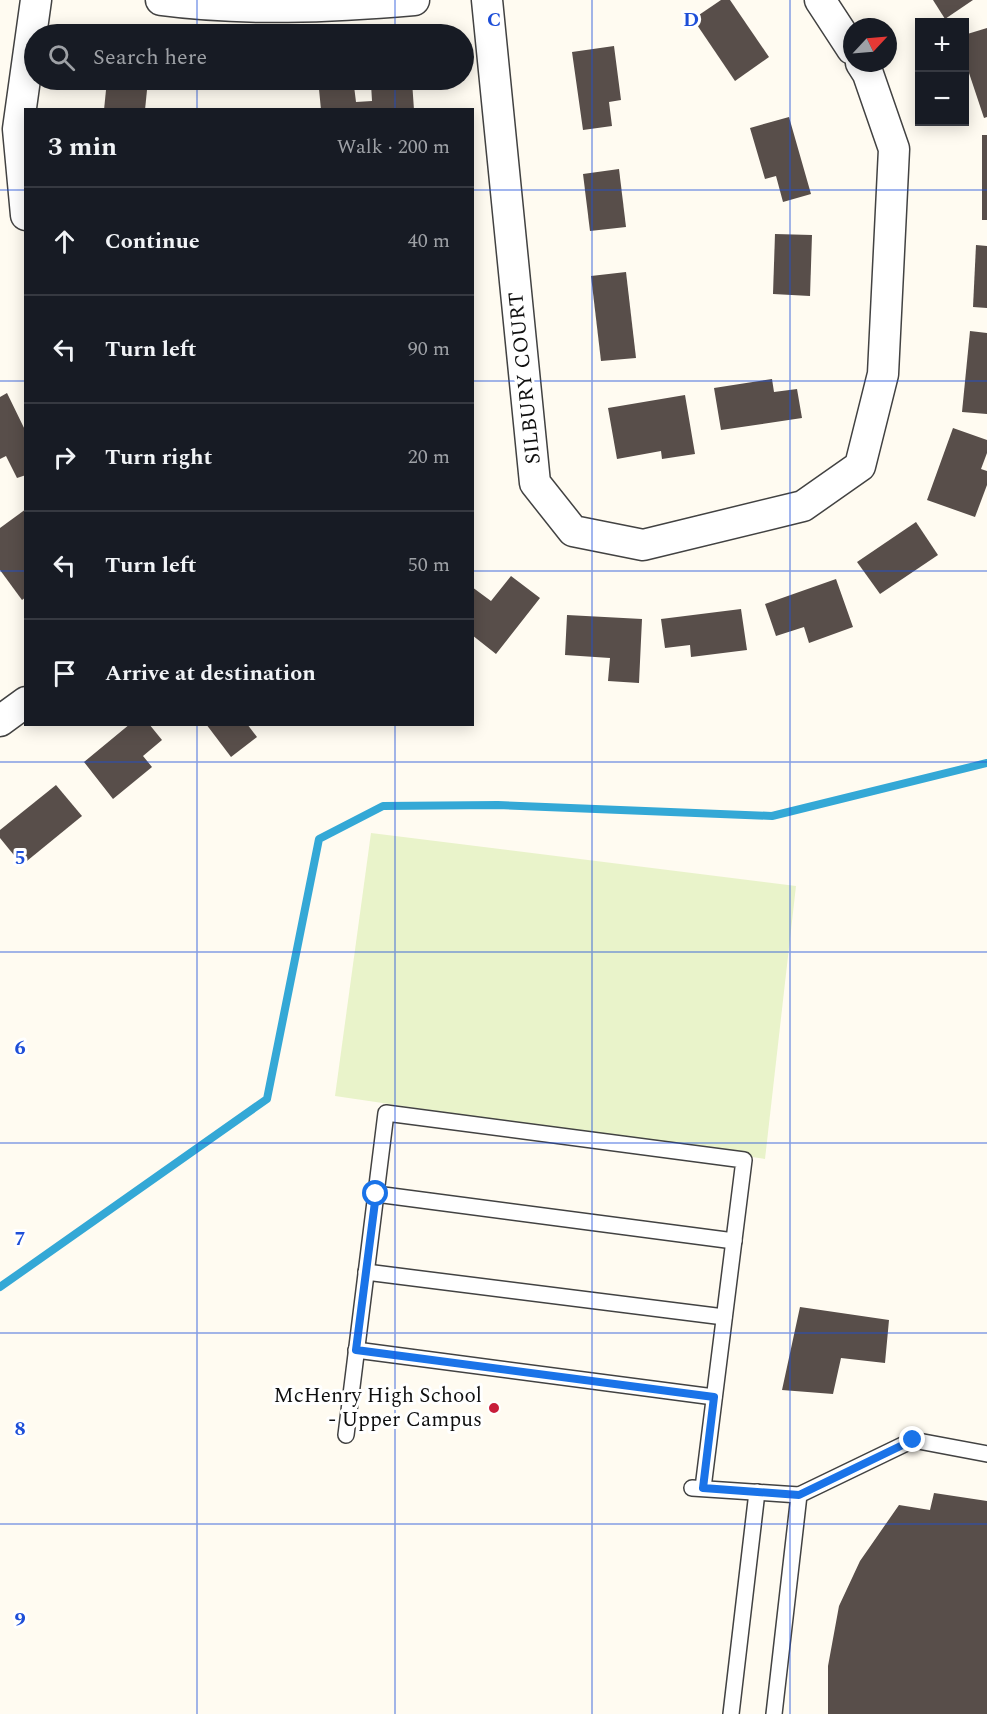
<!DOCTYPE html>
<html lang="en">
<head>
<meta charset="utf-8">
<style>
	body { margin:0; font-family:Spectral,serif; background:#20242c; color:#f1f3f6 }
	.controls { position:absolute; right:18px; top:18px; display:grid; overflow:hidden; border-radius:0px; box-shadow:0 3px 15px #0003 }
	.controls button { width:54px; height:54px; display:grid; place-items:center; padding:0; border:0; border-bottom:2px solid #363941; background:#171b24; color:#f1f3f6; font:30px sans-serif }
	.compass { position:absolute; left:843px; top:18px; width:54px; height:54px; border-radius:50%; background:#171b24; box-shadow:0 3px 15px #0003; rotate:64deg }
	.stop { position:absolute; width:18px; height:18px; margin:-14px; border:4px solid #1a73e8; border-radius:50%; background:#fff }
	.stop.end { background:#1a73e8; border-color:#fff; box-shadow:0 2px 6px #0008 }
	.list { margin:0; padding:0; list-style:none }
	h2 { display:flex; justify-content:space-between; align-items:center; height:78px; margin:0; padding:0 24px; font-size:26px }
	h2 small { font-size:20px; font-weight:400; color:#9ea1a6 }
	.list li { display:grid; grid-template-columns:39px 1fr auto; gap:18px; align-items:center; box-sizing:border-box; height:108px; padding:0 24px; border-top:2px solid #363941 }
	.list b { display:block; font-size:22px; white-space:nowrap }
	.list em { font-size:20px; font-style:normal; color:#9ea1a6 }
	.icon { flex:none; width:33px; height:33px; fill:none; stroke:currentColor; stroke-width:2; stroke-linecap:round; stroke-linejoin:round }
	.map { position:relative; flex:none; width:987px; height:1714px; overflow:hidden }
	.search { position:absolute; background:#171b24; box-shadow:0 3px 15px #0003; left:24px; top:24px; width:450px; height:66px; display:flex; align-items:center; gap:15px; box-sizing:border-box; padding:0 21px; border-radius:33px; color:#9ea1a6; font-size:22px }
	.panel { position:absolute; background:#171b24; box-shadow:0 3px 15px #0003; left:24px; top:108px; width:450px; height:618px; border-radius:0px }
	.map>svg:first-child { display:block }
</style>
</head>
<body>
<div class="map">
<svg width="987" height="1714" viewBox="0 0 987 1714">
	<rect width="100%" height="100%" fill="#fffbf1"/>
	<path fill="#e9f3ca" d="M371 833 796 886 765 1159 335 1096Z"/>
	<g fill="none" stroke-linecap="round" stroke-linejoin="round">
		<path stroke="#34a8d6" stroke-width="8" d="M0 1287 267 1099 319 839 383 806 498 805 772 816 987 763"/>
	</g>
	<g fill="#584e4a">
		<path d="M721 0H730L769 57 735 81 693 19Z"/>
		<path d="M933 0H973L945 19Z"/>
		<path d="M987 28V117L984 118 964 58V35Z"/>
		<path d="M614 46 621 100 609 102 612 126 583 130 572 52Z"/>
		<path d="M107 80H148L145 110H104Z"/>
		<path d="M412 81 414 110H321L319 89 354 86 356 102 372 101 371 84Z"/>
		<path d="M789 117 811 194 783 202 776 176 765 179 750 128Z"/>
		<rect x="982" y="135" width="5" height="85"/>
		<path d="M619 169 626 227 590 231 583 174Z"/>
		<path d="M775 234 812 235 810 296 773 294Z"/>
		<path d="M976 245 987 246V308L973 307Z"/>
		<path d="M626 272 636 358 601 361 591 276Z"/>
		<path d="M970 331 987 333V414L962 412Z"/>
		<path d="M772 379 774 392 797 389 802 418 721 430 714 388Z"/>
		<path d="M7 393 26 432V475L17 478 6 456 0 459V397Z"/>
		<path d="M685 395 695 454 662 459 661 451 617 459 608 408Z"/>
		<path d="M953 428 987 440V453L981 469 987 471V485L975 517 927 500Z"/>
		<path d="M26 509V597L22 600 0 570V528Z"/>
		<path d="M916 522 938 555 880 594 857 562Z"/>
		<path d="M511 576 540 598 496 654 472 635V587L491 601Z"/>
		<path d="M836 579 853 627 809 643 804 627 776 636 765 604Z"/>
		<path d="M741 609 747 650 691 657 690 645 665 648 661 619Z"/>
		<path d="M567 615 642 619 639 683 608 681 610 658 565 655Z"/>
		<path d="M130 724H149L162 740 143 756 152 767 113 799 84 762Z"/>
		<path d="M206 724H247L257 737 231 757Z"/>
		<path d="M56 785 82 816 22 865 0 838V830Z"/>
		<path d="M800 1307 889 1320 885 1363 841 1358 833 1394 782 1390Z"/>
		<path d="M934 1493 987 1501V1714H828V1666L839 1606 860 1561 899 1505 930 1510Z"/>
	</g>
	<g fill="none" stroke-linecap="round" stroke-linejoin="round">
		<g stroke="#424242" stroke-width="18">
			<g id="lane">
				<path d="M376 1194 734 1241"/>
				<path d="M366 1272 724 1317"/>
				<path d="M356 1350 714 1397"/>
				<path d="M346 1435 386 1113 744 1160 703 1488"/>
				<path d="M692 1488 799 1495"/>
				<path d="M731 1714 757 1492"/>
				<path d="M774 1714 799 1495 913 1440 987 1454"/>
			</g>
		</g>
		<g stroke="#424242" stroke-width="33">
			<g id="street">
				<path d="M161 0C243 11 332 7 414 0"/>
				<path d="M487 0 535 483 573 531 643 545 803 506 860 466 883 374 894 149 868 74 861 63"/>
				<path d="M820 0 852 49"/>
				<path d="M26 215 18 129 36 0"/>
				<path d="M0 721 26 702"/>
			</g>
		</g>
		<use href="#lane" stroke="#fff" stroke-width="15"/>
		<use href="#street" stroke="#fff" stroke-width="30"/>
	</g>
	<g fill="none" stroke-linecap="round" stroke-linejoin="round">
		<path stroke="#1a73e8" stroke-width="8" d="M376 1194 356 1350 714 1397 703 1488 799 1495 913 1440"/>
	</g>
	<path fill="none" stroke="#1d4ed8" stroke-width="1.5" stroke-opacity="0.55" d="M197 0V34M395 0V34M592 0V1714M790 0V1714M197 80V110M395 80V110M0 190H26M472 190H987M0 381H26M472 381H987M0 571H26M472 571H987M197 724V1714M395 724V1714M0 762H987M0 952H987M0 1143H987M0 1333H987M0 1524H987"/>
	<circle fill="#c81d39" stroke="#fff" stroke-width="2" cx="494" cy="1408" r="6"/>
	<g text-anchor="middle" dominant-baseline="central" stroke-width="6" stroke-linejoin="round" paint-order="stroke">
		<g font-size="21" fill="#0f0f0f" stroke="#fff">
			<text transform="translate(525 378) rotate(-96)">SILBURY COURT</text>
		</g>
		<g font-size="21" fill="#0f0f0f" stroke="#fff" text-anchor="end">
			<text x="482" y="1396">McHenry High School<tspan x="482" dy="24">- Upper Campus</tspan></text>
		</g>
	</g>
	<g font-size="20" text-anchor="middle" font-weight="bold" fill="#1d4ed8" stroke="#fff" stroke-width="6" stroke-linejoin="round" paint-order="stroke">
		<text x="494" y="26">C</text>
		<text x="691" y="26">D</text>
		<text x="20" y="864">5</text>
		<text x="20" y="1054">6</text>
		<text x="20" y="1245">7</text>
		<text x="20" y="1435">8</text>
		<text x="20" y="1626">9</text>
	</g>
</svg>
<div class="controls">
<button>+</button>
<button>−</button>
</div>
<svg class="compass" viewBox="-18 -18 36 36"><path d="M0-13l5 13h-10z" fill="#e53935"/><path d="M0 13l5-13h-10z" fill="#9ea1a6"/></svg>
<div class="stop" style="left:376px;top:1194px"></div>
<div class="stop end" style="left:913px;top:1440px"></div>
<div class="search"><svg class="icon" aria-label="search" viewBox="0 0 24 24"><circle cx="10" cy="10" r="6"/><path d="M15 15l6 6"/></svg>Search here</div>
<section class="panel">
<h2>3 min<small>Walk · 200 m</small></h2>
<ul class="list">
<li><svg class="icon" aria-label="ahead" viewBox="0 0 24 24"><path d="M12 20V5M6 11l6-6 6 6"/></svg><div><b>Continue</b></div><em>40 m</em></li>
<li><svg class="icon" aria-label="left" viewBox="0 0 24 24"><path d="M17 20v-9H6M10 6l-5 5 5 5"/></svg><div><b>Turn left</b></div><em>90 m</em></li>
<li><svg class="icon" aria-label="right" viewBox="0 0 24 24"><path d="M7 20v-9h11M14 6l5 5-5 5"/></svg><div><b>Turn right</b></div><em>20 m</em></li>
<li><svg class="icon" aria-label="left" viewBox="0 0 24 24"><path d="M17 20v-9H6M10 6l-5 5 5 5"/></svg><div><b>Turn left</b></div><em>50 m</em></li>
<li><svg class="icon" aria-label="arrive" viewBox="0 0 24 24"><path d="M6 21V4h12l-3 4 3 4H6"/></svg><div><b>Arrive at destination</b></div></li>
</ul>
</section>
</div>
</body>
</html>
